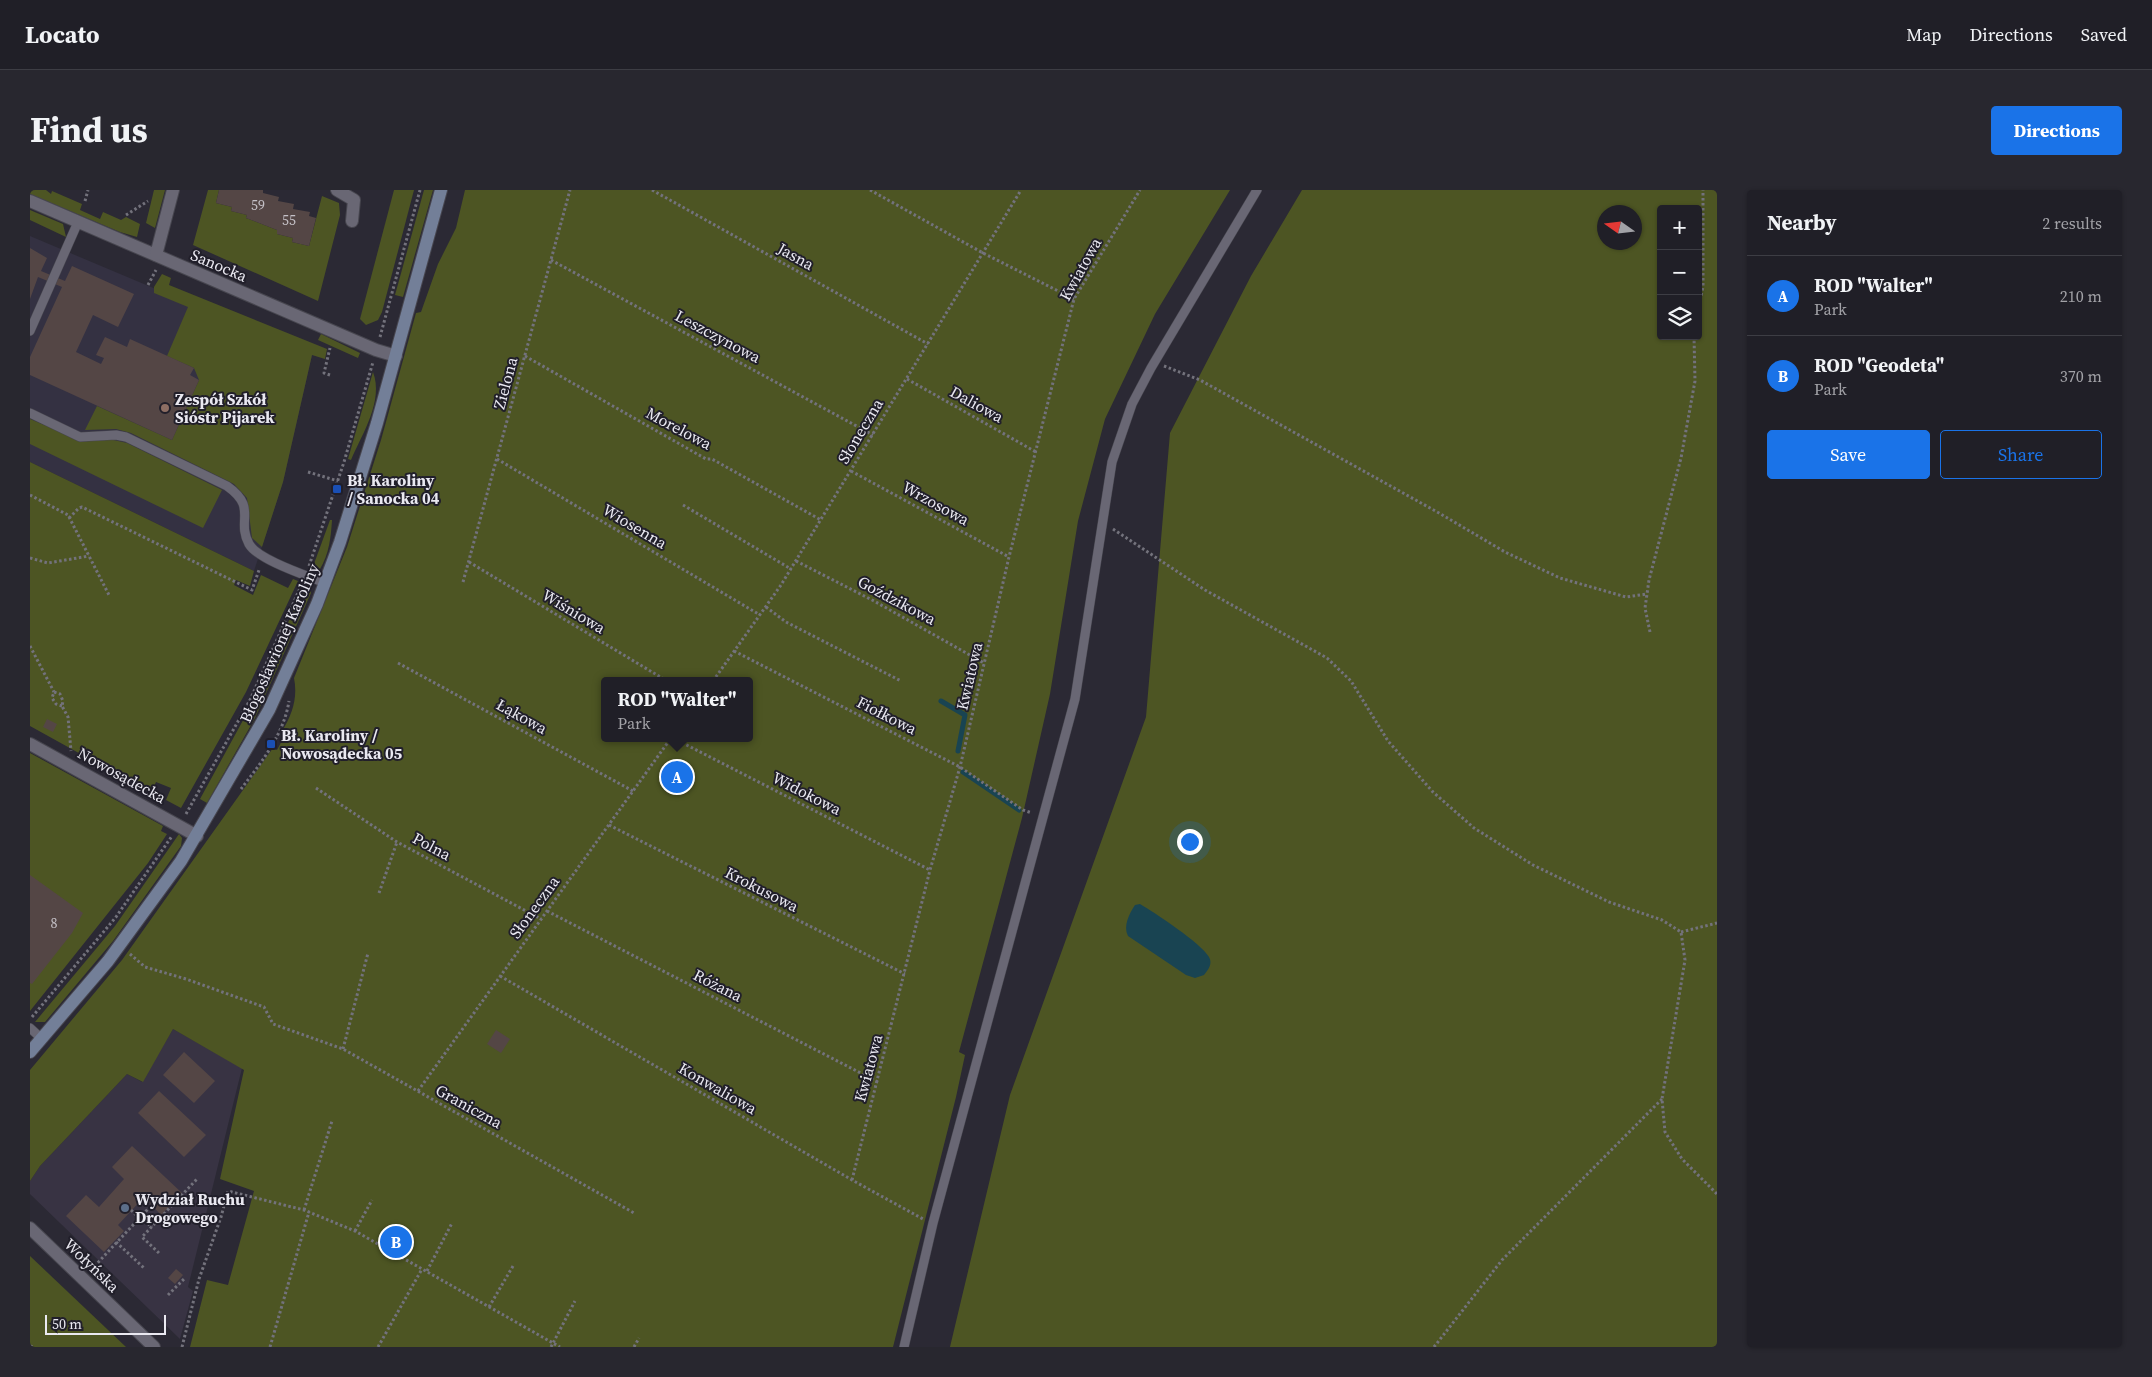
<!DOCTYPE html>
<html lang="en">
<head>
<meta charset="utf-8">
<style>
	body { margin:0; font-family:"Source Serif 4",serif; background:#28272f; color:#f1f3f6 }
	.controls { position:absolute; right:15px; top:15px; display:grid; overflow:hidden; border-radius:5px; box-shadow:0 1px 4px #0004 }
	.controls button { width:45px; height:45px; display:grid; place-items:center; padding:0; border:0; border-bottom:1px solid #3d3d44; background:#201f27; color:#f1f3f6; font:25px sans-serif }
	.compass { position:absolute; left:1567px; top:15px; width:45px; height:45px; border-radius:50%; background:#201f27; box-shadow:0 1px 4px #0004; rotate:284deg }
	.scale { position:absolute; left:15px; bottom:12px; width:121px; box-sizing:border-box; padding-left:5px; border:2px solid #eae9f1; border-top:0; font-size:14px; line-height:18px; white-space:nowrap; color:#eae9f1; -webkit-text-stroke:4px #211f2a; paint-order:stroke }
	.you { position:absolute; left:1159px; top:651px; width:18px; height:18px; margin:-12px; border:4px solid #fff; border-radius:50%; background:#1a73e8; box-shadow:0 0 0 8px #1a73e833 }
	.badge { display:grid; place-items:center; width:32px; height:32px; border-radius:50%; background:#1a73e8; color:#fff; font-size:16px; font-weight:700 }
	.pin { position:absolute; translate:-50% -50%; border:2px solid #fff; box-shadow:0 1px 5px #0006 }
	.popup { position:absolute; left:571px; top:487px; width:152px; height:65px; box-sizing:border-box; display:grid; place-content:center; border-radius:5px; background:#201f27; filter:drop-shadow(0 1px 4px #0005); font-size:16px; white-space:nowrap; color:#a2a2a7 }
	.popup b { font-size:19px; color:#f1f3f6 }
	.popup::after { content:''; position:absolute; left:50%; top:100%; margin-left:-10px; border:10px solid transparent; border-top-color:#201f27 }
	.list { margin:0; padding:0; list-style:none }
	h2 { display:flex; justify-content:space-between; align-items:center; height:65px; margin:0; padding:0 20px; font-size:21px }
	h2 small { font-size:16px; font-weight:400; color:#a2a2a7 }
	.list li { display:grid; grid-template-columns:32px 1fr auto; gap:15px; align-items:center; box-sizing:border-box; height:80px; padding:0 20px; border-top:1px solid #3d3d44 }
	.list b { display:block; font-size:19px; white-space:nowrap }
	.list p { margin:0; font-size:16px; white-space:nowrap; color:#a2a2a7 }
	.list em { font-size:16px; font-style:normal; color:#a2a2a7 }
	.actions { display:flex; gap:10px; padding:15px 20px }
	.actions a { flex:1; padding:11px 0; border:1px solid #1a73e8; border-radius:5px; text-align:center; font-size:18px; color:#1a73e8 }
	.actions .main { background:#1a73e8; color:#fff }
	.icon { flex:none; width:28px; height:28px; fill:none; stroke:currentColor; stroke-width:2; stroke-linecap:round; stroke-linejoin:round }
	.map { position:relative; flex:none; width:1687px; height:1157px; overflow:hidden; border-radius:5px }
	header { display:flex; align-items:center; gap:30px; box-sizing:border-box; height:70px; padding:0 25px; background:#201f27; border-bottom:1px solid #3d3d44 }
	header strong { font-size:24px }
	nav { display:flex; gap:28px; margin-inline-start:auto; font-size:18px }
	.intro { display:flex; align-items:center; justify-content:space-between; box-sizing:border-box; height:120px; padding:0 30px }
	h1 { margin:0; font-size:35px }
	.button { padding:12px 22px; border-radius:5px; background:#1a73e8; color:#fff; font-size:18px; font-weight:700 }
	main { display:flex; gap:30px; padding:0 30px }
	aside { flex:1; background:#201f27; border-radius:5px; box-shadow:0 1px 4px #0004 }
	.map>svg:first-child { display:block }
</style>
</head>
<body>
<header>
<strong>Locato</strong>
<nav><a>Map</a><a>Directions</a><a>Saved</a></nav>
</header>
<div class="intro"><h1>Find us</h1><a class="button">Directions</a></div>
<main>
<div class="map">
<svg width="1687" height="1157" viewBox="0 0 1687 1157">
	<rect width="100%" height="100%" fill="#2b2934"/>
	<path fill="#383343" d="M143 839 212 878 158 1097 163 1101 150 1149 0 1004V991L10 976 97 884 112 892Z"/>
	<path fill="#343142" d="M0 46 282 165 253 292 224 381 0 272Z"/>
	<g fill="#4d5523" fill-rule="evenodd">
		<path d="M0 0H16L21 4 22 1 52 14 50 20 70 29 73 22 91 30 96 27 110 34 107 47 90 42 0 4Z"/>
		<path d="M124 0H135L125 38 116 33Z"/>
		<path d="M178 0H189L186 13 202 17 201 21 217 25 216 28 247 40V44L263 48 262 52 279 56 292 6 309 13 310 25 288 111 163 55Z"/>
		<path d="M364 0H384L352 122 348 130 336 135 330 129Z"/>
		<path d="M394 0H403L373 107 365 105Z"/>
		<path d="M435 0H1200L1125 124 1075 229 1048 331 1020 504 992 628 929 862 935 865 926 907 863 1157H160L177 1090 198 1095 224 1001 190 989 214 880 143 839 113 892 97 884 10 976 0 991V880L92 770 243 558 247 560 255 545 252 541C262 525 268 508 264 488L317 357 351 250 386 123 391 122 408 74 426 38ZM574 491H720V548H574Z"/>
		<path d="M1272 0H1687V1157H920L980 905 1116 527 1140 243 1221 86ZM1631 19H1668V146H1631ZM1574 22H1604V52H1574Z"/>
		<path d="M0 20 33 34 36 47 0 30Z"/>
		<path d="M132 84 141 88 139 95 297 159 295 169 282 165 253 292 232 357 222 348 217 308 204 294 101 243 86 239 55 240 67 216 142 250 169 190 164 178 137 166 158 117 124 103V97Z"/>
		<path d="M291 144 330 163 328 168 288 150Z"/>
		<path d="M343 182C354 211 332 244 321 270L318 269Z"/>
		<path d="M0 229 53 251 79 249 97 253 192 300 173 338 0 254Z"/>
		<path d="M0 272 224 381 220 396 206 390 204 395 223 405 231 385 258 398 263 389 268 391 216 502 151 618 136 610 141 598 126 592 121 603 0 536Z"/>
		<path d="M300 330H302C301 347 299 364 290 379L281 382Z"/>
		<path d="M277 391 281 397V403L225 528 177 613 170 609 217 523Z"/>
		<path d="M0 563 133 636 131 641 137 644 118 673 0 821Z"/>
		<path d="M149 644 152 648 151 656 83 751 15 832H5L85 736Z"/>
		<path d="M0 1066 96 1157H0Z"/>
	</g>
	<path fill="#194452" d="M1110 714C1125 723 1171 753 1179 767 1183 774 1178 780 1174 785L1165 788 1156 785 1098 746C1093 736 1099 724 1105 715Z"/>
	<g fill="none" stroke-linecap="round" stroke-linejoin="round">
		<g stroke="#194452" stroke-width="5">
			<path d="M911 511 935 525 928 561"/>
			<path d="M933 582 989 620"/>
		</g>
	</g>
	<g fill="#544645">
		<path d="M189 0H233V3L249 7 248 11 264 14 263 19 280 22 279 26 286 28 279 56 262 52 263 48 247 44V40L216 28 217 25 201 21 202 17 186 13Z"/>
		<path d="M0 58 17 68 11 81 35 91 42 76 104 104 88 137 63 125 46 162 71 174 74 168 66 165 75 147 97 157 100 149 164 178 160 185 169 190 142 250 0 185V167L32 97 8 87 0 109Z"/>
		<path d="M17 529 27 534 23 542 13 537Z"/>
		<path d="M0 685 53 723 42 743 2 794 0 793Z"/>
		<path d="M466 840 480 849 471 863 457 854Z"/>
		<path d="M154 862 185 891 164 913 133 885Z"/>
		<path d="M129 901 176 945 154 967 108 923Z"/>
		<path d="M102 956 152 1003 131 1025 114 1007 88 1035 94 1041 74 1062 36 1026 56 1005 69 1017 94 989 82 977Z"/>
		<path d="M146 1079 153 1085 145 1094 138 1088Z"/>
	</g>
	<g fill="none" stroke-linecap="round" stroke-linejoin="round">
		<g stroke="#47464f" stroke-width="10">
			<g id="lane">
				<path d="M0 141 48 32"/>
				<path d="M0 223 50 247 86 245 96 247 197 296C228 318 206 330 219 354 228 370 278 386 295 393"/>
				<path d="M0 838 12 849"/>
				<path d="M874 1157 903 1033 1045 509 1082 272 1102 214 1121 178 1227 0"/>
			</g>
		</g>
		<g stroke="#47464f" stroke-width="14">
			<g id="street">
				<path d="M307 0 324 10 322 31"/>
				<path d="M0 11 346 160 366 166"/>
				<path d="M126 65 143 0"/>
				<path d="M0 554 167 646"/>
				<path d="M0 1038 124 1157"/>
			</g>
		</g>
		<g stroke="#47464f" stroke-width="14">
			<path id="secondary" d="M0 862 78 771 151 671 239 520 287 414 310 352 347 233 411 0"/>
		</g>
		<g stroke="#73727c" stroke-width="3" stroke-dasharray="2.5 2.5" stroke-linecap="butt">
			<path d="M622 0 898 154"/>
			<path d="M840 0 953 63 1044 109"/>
			<path d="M55 11 58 0"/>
			<path d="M96 25 118 11"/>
			<path d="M521 70 843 245"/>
			<path d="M118 95 126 80"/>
			<path d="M1668 120 1673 97V0"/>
			<path d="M350 147 390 0"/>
			<path d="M495 166 676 269H682L791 330"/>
			<path d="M1134 176 1170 190 1409 323 1475 362 1530 388 1596 407 1617 404"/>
			<path d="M300 185 294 183 300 158"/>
			<path d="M877 189 1006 262"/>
			<path d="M467 269 730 425"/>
			<path d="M821 281 979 367"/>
			<path d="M278 282 308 291"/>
			<path d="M0 305 38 325 79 405"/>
			<path d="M653 315 761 379"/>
			<path d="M39 328 49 318 52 317 222 400 229 380 231 381"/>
			<path d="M1083 339 1175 400 1297 468 1321 491 1358 551 1403 602 1444 638 1503 675 1579 712 1632 730 1651 742 1655 770 1632 909 1635 942 1652 969 1687 1004"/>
			<path d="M0 368 18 373 59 366"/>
			<path d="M766 371 844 411 954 473"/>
			<path d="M439 372 637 491"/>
			<path d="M279 376 314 272 343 172"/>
			<path d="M433 392 540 0"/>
			<path d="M736 417 756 432 871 491"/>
			<path d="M1620 442 1615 418 1619 390 1651 268 1665 191 1664 146"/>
			<path d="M0 456 24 502"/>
			<path d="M704 461 930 577 993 620 1002 623"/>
			<path d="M368 473 603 601"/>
			<path d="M683 491 751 395 991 0"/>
			<path d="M32 516 26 514 22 508 24 502 30 504 33 511 32 516 38 527 41 561"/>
			<path d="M643 548 900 680"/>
			<path d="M286 598 367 652 511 729"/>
			<path d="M211 599C231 573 254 544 259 511"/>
			<path d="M156 624 220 510 271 396"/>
			<path d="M579 635 875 784"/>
			<path d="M349 703 367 652"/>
			<path d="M517 721 848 892"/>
			<path d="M1651 742 1687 733"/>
			<path d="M100 764 115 777 156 789 234 817 243 834 313 859 604 1023"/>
			<path d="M470 786 822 990 893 1029"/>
			<path d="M2 827 86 727 142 646"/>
			<path d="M313 859 338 763"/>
			<path d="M388 901 641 548"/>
			<path d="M822 990 900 680 930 577 979 367 1044 109 1110 0"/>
			<path d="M101 1020 109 1028"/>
			<path d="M274 1020 302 931"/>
			<path d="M110 1027 122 1037"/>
			<path d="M325 1041 342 1010"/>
			<path d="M86 1052 114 1078"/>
			<path d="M129 1063 112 1047 167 989"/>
			<path d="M61 1080 118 1019"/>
			<path d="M397 1081 422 1033"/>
			<path d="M138 1105 155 1088"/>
			<path d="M459 1117 483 1076"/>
			<path d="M0 1156 3 1157"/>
			<path d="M152 1157 169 1089 191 1027 198 1001 274 1020 325 1041 530 1157"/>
			<path d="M240 1157 279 1022"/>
			<path d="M348 1157 392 1079"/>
			<path d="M521 1157 545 1111"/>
			<path d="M604 1157 609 1148"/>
			<path d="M1404 1157 1472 1070 1632 909"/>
		</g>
		<use href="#lane" stroke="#696774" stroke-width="9"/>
		<use href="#street" stroke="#696774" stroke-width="12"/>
		<use href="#secondary" stroke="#737f98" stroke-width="12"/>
	</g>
	<circle fill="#8d6e63" stroke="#211f2a" stroke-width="2" cx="135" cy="218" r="5"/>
	<g fill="#1a4fb4" stroke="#211f2a" stroke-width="2">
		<rect x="302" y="294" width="10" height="10" rx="2.5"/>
		<rect x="236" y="549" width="10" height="10" rx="2.5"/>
	</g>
	<circle fill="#5c6f8a" stroke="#211f2a" stroke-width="2" cx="95" cy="1018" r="5"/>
	<g text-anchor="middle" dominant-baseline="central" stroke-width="4" stroke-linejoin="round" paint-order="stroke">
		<g font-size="14" fill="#c4c0c6">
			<text x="228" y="15">59</text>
			<text x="259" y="30">55</text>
			<text x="24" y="733">8</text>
		</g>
		<g font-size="16" fill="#eae9f1" stroke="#211f2a">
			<text transform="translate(766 66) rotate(29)">Jasna</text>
			<text transform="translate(189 75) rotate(23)">Sanocka</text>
			<text transform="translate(1050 79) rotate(-61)">Kwiatowa</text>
			<text transform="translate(688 146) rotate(28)">Leszczynowa</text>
			<text transform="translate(475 193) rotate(-75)">Zielona</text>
			<text transform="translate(947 214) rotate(29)">Daliowa</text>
			<text transform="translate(649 238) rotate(28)">Morelowa</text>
			<text transform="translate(830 241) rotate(-59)">Słoneczna</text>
			<text transform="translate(906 313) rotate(29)">Wrzosowa</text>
			<text transform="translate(605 336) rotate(31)">Wiosenna</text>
			<text transform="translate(867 410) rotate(28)">Goździkowa</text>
			<text transform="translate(544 421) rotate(31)">Wiśniowa</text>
			<text transform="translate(249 453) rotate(-66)">Błogosławionej Karoliny</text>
			<text transform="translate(939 486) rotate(-77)">Kwiatowa</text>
			<text transform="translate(857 525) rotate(27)">Fiołkowa</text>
			<text transform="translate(492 526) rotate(29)">Łąkowa</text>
			<text transform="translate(92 585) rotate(29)">Nowosądecka</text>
			<text transform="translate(777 603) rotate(27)">Widokowa</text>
			<text transform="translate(402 656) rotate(28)">Polna</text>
			<text transform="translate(732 699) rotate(27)">Krokusowa</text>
			<text transform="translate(504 717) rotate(-54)">Słoneczna</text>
			<text transform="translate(688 795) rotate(27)">Różana</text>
			<text transform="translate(838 878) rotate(-75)">Kwiatowa</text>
			<text transform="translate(688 898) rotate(30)">Konwaliowa</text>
			<text transform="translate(439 916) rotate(29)">Graniczna</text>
			<text transform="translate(62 1075) rotate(44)">Wołyńska</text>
		</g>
		<g font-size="16" font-weight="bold" fill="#eae9f1" stroke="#211f2a" text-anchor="start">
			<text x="145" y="209">Zespół Szkół<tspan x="145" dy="18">Sióstr Pijarek</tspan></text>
			<text x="317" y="290">Bł. Karoliny<tspan x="317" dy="18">/ Sanocka 04</tspan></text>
			<text x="251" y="545">Bł. Karoliny /<tspan x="251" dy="18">Nowosądecka 05</tspan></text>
			<text x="105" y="1009">Wydział Ruchu<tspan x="105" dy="18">Drogowego</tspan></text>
		</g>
	</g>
</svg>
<div class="controls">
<button>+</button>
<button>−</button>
<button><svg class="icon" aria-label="layers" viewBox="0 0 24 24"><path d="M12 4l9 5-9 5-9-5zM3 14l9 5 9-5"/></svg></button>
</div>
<svg class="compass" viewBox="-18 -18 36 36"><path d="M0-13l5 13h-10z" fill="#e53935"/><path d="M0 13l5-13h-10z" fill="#a2a2a7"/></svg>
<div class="scale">50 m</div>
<div class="you"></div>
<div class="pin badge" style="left:647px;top:587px">A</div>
<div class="popup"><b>ROD &quot;Walter&quot;</b>Park</div>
<div class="pin badge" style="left:366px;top:1052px">B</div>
</div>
<aside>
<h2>Nearby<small>2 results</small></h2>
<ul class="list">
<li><span class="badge">A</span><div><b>ROD &quot;Walter&quot;</b><p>Park</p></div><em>210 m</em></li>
<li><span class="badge">B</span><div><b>ROD &quot;Geodeta&quot;</b><p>Park</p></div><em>370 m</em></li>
</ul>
<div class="actions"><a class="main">Save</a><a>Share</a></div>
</aside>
</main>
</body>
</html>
